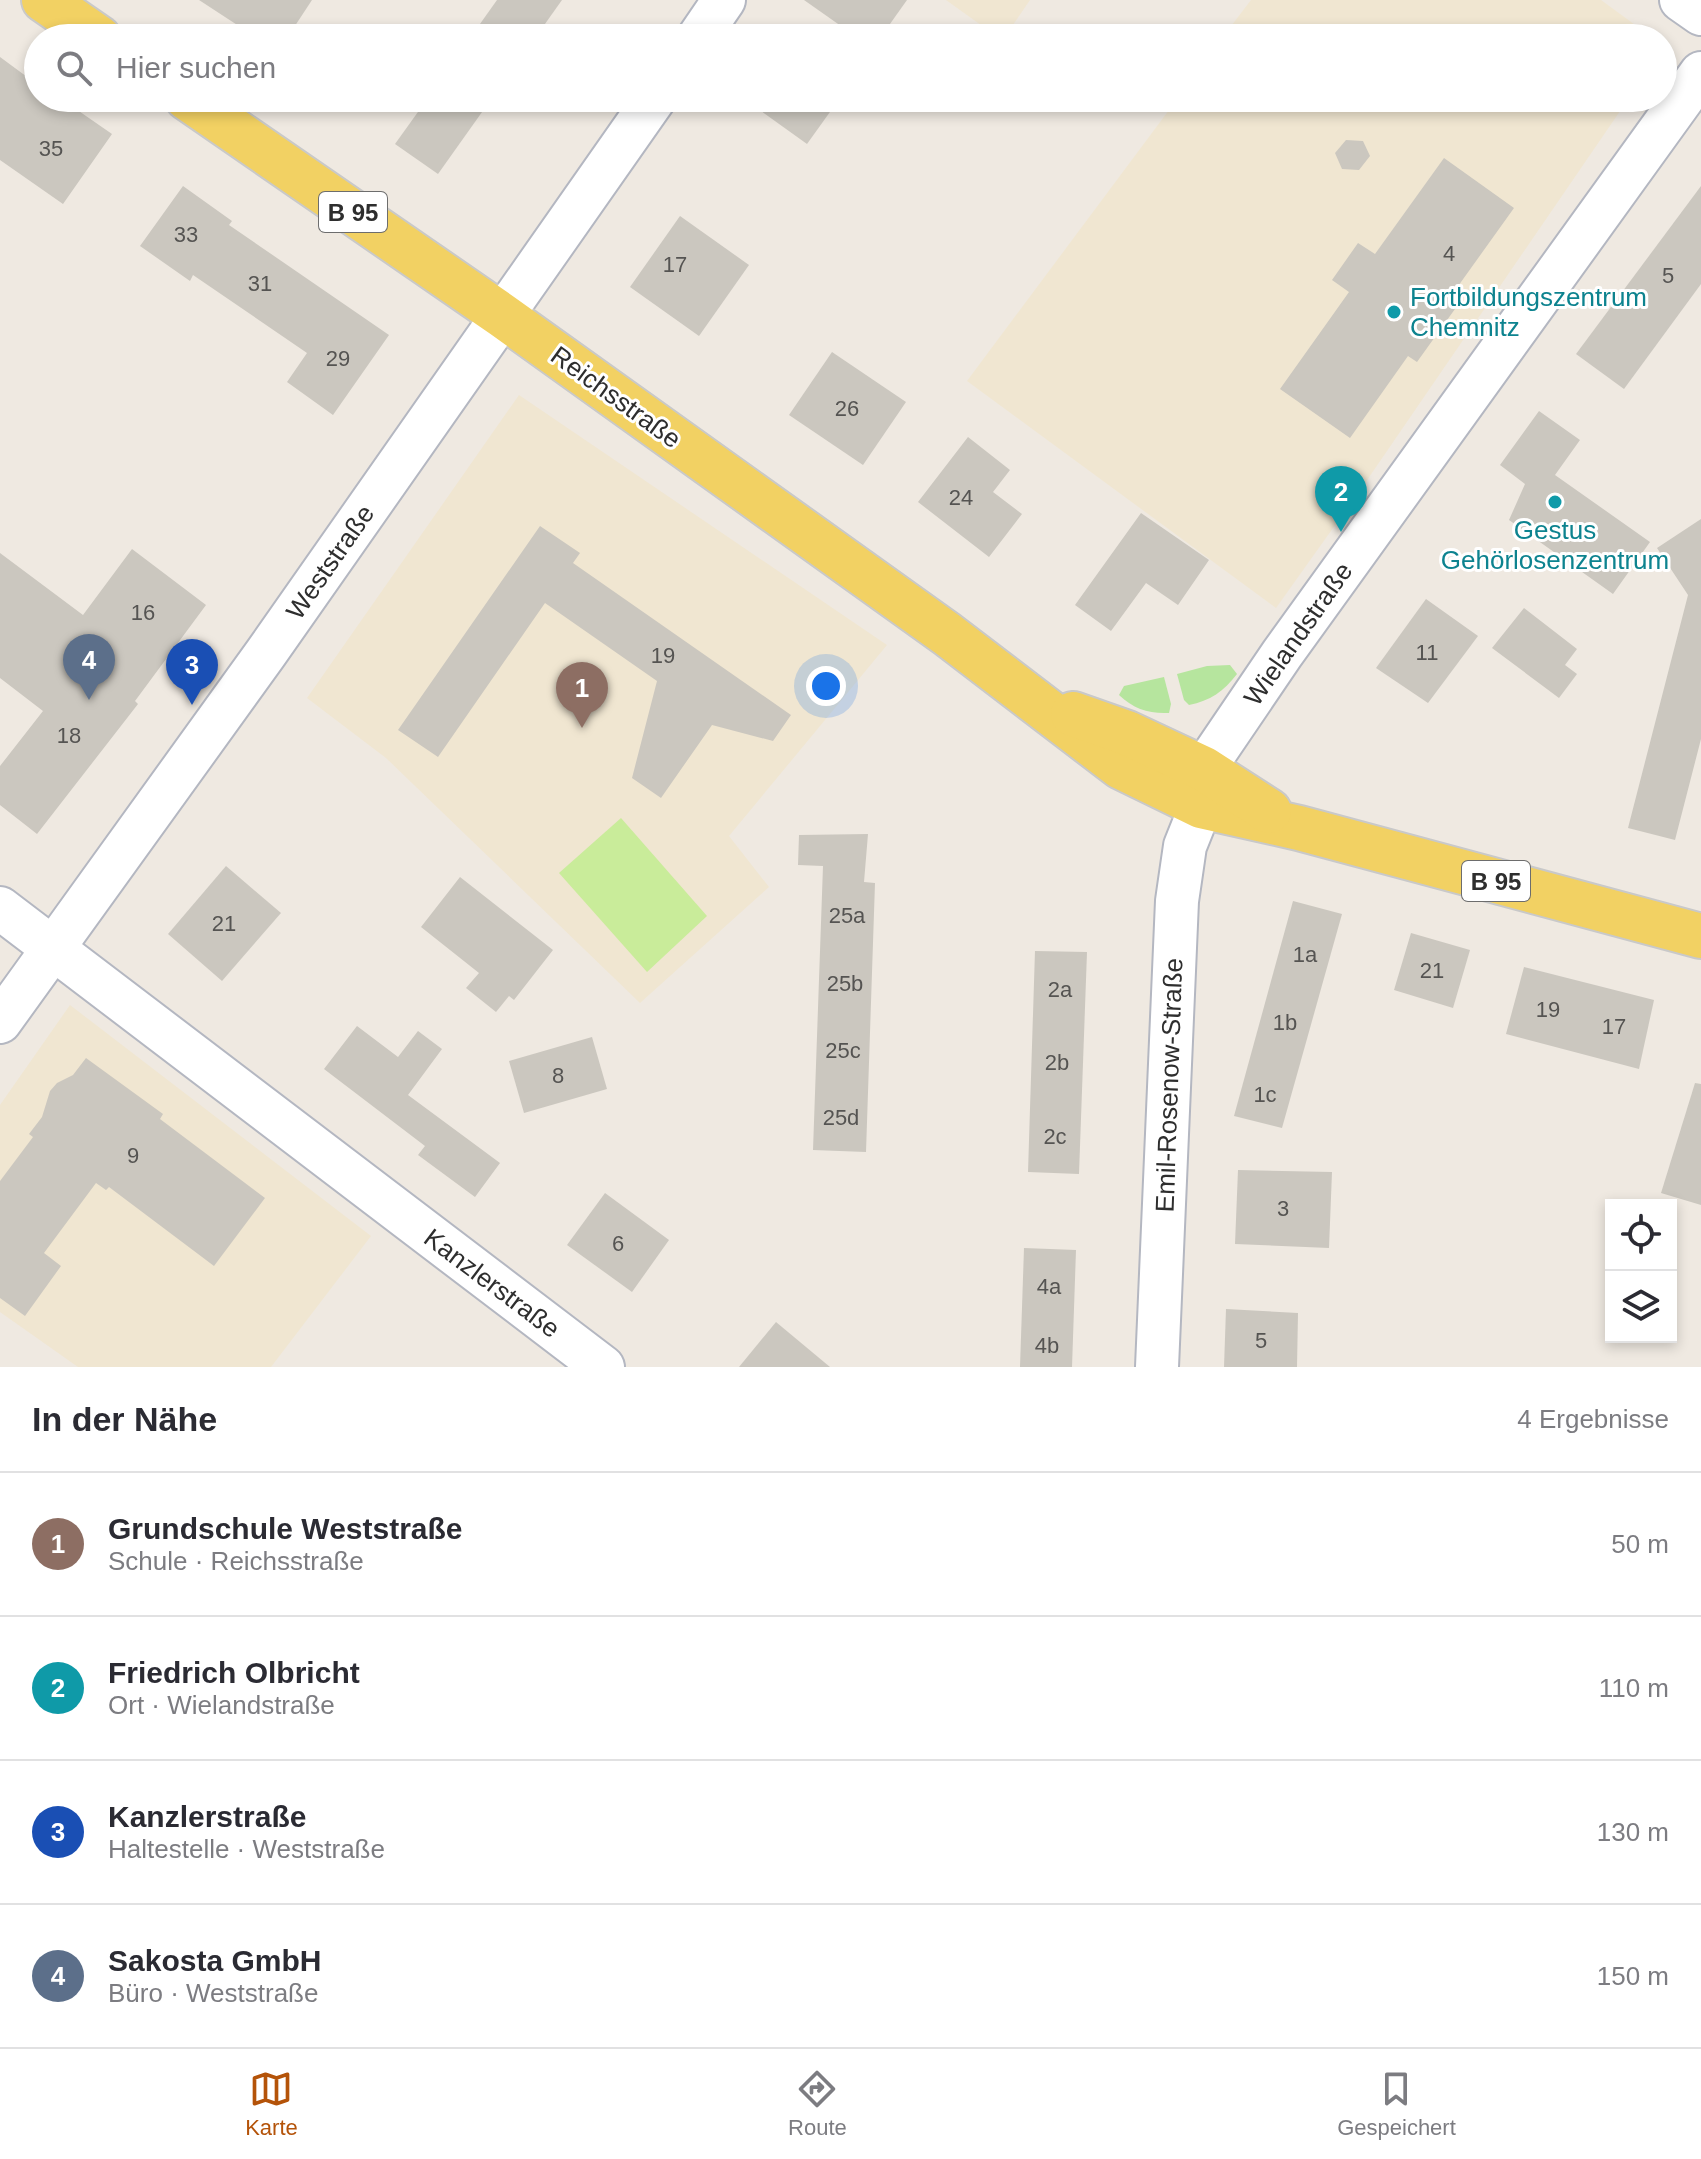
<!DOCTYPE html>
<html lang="de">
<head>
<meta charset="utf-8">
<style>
	body { margin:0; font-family:Helvetica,sans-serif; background:#f7f7f7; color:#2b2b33 }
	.controls { position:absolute; right:24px; bottom:24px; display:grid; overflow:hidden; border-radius:0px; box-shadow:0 4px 12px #0003 }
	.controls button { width:72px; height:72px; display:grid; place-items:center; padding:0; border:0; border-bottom:2px solid #e1e1e2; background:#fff; color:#2b2b33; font:40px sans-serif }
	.you { position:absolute; left:826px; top:686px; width:28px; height:28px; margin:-20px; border:6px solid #fff; border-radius:50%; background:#1a73e8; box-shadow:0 0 0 12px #1a73e833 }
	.badge { display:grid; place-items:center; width:52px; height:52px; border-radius:50%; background:#b45309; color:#fff; font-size:26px; font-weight:700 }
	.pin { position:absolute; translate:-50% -66px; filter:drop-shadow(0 2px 4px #0008) }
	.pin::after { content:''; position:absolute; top:42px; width:28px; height:24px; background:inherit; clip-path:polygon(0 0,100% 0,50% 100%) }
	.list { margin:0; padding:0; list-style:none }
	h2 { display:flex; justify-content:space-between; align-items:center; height:104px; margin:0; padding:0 32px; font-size:34px }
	h2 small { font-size:26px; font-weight:400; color:#7c7c81 }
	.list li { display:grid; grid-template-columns:52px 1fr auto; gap:24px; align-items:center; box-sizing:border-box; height:144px; padding:0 32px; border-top:2px solid #e1e1e2 }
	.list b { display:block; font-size:30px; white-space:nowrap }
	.list p { margin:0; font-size:26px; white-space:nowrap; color:#7c7c81 }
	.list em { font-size:26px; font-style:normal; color:#7c7c81 }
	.icon { flex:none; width:44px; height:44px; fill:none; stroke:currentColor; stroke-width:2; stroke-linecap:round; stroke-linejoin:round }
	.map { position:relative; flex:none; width:1701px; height:1367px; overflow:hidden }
	.search { position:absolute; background:#fff; box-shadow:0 4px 12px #0003; left:24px; right:24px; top:24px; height:88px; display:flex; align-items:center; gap:20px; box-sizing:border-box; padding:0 28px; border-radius:44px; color:#7c7c81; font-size:30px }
	.sheet { height:680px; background:#fff }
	nav { display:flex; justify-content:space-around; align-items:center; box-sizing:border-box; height:112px; border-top:2px solid #e1e1e2; background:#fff; font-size:22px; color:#7c7c81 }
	nav a { display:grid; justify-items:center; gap:4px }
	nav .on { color:#b45309 }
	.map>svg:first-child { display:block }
</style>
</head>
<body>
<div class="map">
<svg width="1701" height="1367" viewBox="0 0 1701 1367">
	<rect width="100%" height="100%" fill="#efe9e1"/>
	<g fill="#f0e6d1">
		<path d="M946 0H1030L1004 38H999Z"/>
		<path d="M1251 0H1601L1653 38H1222Z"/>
		<path d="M1178 98H1629L1363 486 1276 608 967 381Z"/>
		<path d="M519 395 887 645 729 836 769 887 640 1003 386 758 307 698Z"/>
		<path d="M70 1005 371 1236 271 1367H78L0 1312V1105Z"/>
	</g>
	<g fill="#b6e59e">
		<path d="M1230 665 1237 674C1224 691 1210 701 1189 705L1184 700 1177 674 1207 666Z"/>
		<path d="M1164 677 1171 704 1169 713C1149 714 1134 709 1119 695L1124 686Z"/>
	</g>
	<path fill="#c9ec9a" d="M621 818 707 916 647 972 559 873Z"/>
	<g fill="#cbc7bf">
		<path d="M199 0H312L287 38H257Z"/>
		<path d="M497 0H562L535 38H470Z"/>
		<path d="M804 0H907L880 38H858Z"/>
		<path d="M0 57 38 85V98H60L112 134 63 204 0 160Z"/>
		<path d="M428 98H492L438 174 395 144Z"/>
		<path d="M743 98H840L807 144Z"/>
		<path d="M1346 140 1363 141 1370 156 1359 170 1342 169 1335 153Z"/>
		<path d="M1444 158 1514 208 1456 289 1465 295 1417 362 1408 356 1350 438 1280 389 1349 292 1332 280 1358 243 1375 254Z"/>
		<path d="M183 186 232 221 229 225 389 335 333 415 287 382 307 353 193 275 190 281 140 246Z"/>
		<path d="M1701 186V284L1624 389 1576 354Z"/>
		<path d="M680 216 749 265 699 336 630 287Z"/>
		<path d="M832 352 906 402 863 465 789 415Z"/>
		<path d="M1539 411 1580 440 1555 475 1650 542 1613 594 1509 520 1525 484 1500 465Z"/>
		<path d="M968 437 1010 470 993 492 1022 514 989 557 918 502Z"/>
		<path d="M1141 513 1209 560 1178 605 1146 583 1111 631 1075 605Z"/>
		<path d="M1701 519V739L1675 840 1628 828 1688 595 1657 548Z"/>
		<path d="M540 526 580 553 573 563 791 715 773 741 712 725 661 798 632 778 657 681 545 603 438 757 398 730Z"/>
		<path d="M132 549 206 605 135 701 138 704 37 834 0 805V766L43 711 0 678V553L83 615Z"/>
		<path d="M1426 599 1478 636 1428 703 1376 668Z"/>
		<path d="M1524 608 1577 649 1565 665 1577 674 1559 698 1492 648Z"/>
		<path d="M868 834 864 882 875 883 866 1152 813 1150 823 866 798 865 799 835Z"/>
		<path d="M226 866 281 913 222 981 168 934Z"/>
		<path d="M460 877 553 950 514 1000 509 996 496 1012 466 988 479 973 421 927Z"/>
		<path d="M1293 901 1342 914 1282 1128 1234 1116Z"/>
		<path d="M1411 933 1470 950 1453 1008 1394 990Z"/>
		<path d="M1035 951 1087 952 1079 1174 1028 1172Z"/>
		<path d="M1524 967 1654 1000 1639 1069 1506 1034Z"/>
		<path d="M357 1026 398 1057 418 1031 442 1049 408 1095 500 1163 475 1197 418 1155 425 1146 324 1069Z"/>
		<path d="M592 1037 607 1089 524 1113 509 1061Z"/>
		<path d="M86 1058 163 1114 160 1119 265 1198 214 1266 109 1187 106 1190 96 1183 44 1253 61 1266 25 1316 0 1298V1181L33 1137 29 1134 42 1117 50 1091 57 1083 73 1075Z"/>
		<path d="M1695 1083 1701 1084V1205L1661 1193Z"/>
		<path d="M1238 1170 1332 1172 1329 1248 1235 1244Z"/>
		<path d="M605 1193 669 1240 632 1292 567 1245Z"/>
		<path d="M1024 1248 1076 1250 1072 1367H1020Z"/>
		<path d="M1226 1309 1298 1313 1297 1367H1224Z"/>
		<path d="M776 1322 830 1367H739Z"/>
	</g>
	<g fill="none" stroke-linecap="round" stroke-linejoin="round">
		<g stroke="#b4b7c1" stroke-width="46">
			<g id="minor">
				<path d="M1681 0 1701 14"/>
				<path d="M698 38 724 0"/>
				<path d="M1204 769 1282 654 1701 73"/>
				<path d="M0 908 603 1367"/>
				<path d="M0 1022 266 653 655 98"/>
				<path d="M1157 1367 1177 901 1185 846 1201 806"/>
			</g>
		</g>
		<g stroke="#c9c9c9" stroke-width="48">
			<g id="major">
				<path d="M44 0 99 38"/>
				<path d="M187 98 503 316 947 634 1121 767 1201 806 1299 828 1701 936"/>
				<path d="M1073 714 1127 733 1204 769 1269 811"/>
			</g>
		</g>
		<use href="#minor" stroke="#fff" stroke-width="42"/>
		<use href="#major" stroke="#f2d163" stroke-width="44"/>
	</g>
	<g fill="#0f9aa8" stroke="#fff" stroke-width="3">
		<circle cx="1394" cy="312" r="8"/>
		<circle cx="1555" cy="502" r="8"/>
	</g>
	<g text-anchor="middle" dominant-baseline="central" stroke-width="6" stroke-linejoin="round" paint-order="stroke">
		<g font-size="22" fill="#555452">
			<text x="51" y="148">35</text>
			<text x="186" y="234">33</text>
			<text x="1449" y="253">4</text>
			<text x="675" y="264">17</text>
			<text x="1668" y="275">5</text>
			<text x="260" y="283">31</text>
			<text x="338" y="358">29</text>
			<text x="847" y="408">26</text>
			<text x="961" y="497">24</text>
			<text x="143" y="612">16</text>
			<text x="1427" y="652">11</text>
			<text x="663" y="655">19</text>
			<text x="69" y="735">18</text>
			<text x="847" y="915">25a</text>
			<text x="224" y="923">21</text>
			<text x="1305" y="954">1a</text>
			<text x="1432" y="970">21</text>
			<text x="845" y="983">25b</text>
			<text x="1060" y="989">2a</text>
			<text x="1548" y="1009">19</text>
			<text x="1285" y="1022">1b</text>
			<text x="1614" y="1026">17</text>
			<text x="843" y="1050">25c</text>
			<text x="1057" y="1062">2b</text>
			<text x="558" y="1075">8</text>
			<text x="1265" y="1094">1c</text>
			<text x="841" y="1117">25d</text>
			<text x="1055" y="1136">2c</text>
			<text x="133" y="1155">9</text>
			<text x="1283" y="1208">3</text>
			<text x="618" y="1243">6</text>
			<text x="1049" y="1286">4a</text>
			<text x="1261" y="1340">5</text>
			<text x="1047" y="1345">4b</text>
		</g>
		<g fill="#fff" stroke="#6d6d6d" stroke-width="2">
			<rect x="319" y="192" width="68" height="40" rx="6"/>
			<rect x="1462" y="861" width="68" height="40" rx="6"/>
		</g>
		<g font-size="24" font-weight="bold" fill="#2e2e2e">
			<text x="353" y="212">B 95</text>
			<text x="1496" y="881">B 95</text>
		</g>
		<g font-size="26" fill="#0d838f" stroke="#fff" text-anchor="start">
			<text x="1410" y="297">Fortbildungszentrum<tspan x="1410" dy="30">Chemnitz</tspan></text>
			<text x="1555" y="530" text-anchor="middle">Gestus<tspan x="1555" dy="30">Gehörlosenzentrum</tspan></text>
		</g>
		<g font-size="26" fill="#2e2e2e" stroke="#fff">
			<text transform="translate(616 397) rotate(36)">Reichsstraße</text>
			<text transform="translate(330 562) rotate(-55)">Weststraße</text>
			<text transform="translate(1298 634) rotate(-55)">Wielandstraße</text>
			<text transform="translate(1169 1085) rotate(-88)">Emil-Rosenow-Straße</text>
			<text transform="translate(492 1283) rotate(37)">Kanzlerstraße</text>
		</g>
	</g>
</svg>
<div class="controls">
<button><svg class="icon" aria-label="locate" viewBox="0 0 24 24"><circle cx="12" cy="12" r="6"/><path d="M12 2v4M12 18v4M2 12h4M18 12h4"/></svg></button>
<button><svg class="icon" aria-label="layers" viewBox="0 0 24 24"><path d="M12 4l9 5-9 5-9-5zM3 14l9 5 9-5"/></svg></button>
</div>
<div class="you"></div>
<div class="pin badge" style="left:582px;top:728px;background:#8d6e63">1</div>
<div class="pin badge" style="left:1341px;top:532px;background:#0f9aa8">2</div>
<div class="pin badge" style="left:192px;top:705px;background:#1a4fb4">3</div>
<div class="pin badge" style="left:89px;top:700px;background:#5c6f8a">4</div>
<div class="search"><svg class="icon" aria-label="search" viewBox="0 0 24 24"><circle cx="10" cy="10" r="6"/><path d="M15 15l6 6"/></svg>Hier suchen</div>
</div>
<section class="sheet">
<h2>In der Nähe<small>4 Ergebnisse</small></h2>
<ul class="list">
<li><span class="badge" style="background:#8d6e63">1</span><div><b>Grundschule Weststraße</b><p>Schule · Reichsstraße</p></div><em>50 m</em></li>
<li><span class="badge" style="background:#0f9aa8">2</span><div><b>Friedrich Olbricht</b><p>Ort · Wielandstraße</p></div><em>110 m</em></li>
<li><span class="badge" style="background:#1a4fb4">3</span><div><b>Kanzlerstraße</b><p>Haltestelle · Weststraße</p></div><em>130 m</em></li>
<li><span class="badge" style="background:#5c6f8a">4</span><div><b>Sakosta GmbH</b><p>Büro · Weststraße</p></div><em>150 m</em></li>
</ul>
</section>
<nav>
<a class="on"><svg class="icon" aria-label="map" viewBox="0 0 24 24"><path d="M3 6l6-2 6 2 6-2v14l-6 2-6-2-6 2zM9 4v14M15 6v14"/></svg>Karte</a>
<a><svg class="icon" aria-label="directions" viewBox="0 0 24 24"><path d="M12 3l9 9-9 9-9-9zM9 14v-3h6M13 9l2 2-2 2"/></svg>Route</a>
<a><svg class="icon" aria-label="saved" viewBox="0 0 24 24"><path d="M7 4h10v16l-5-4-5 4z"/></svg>Gespeichert</a>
</nav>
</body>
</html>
